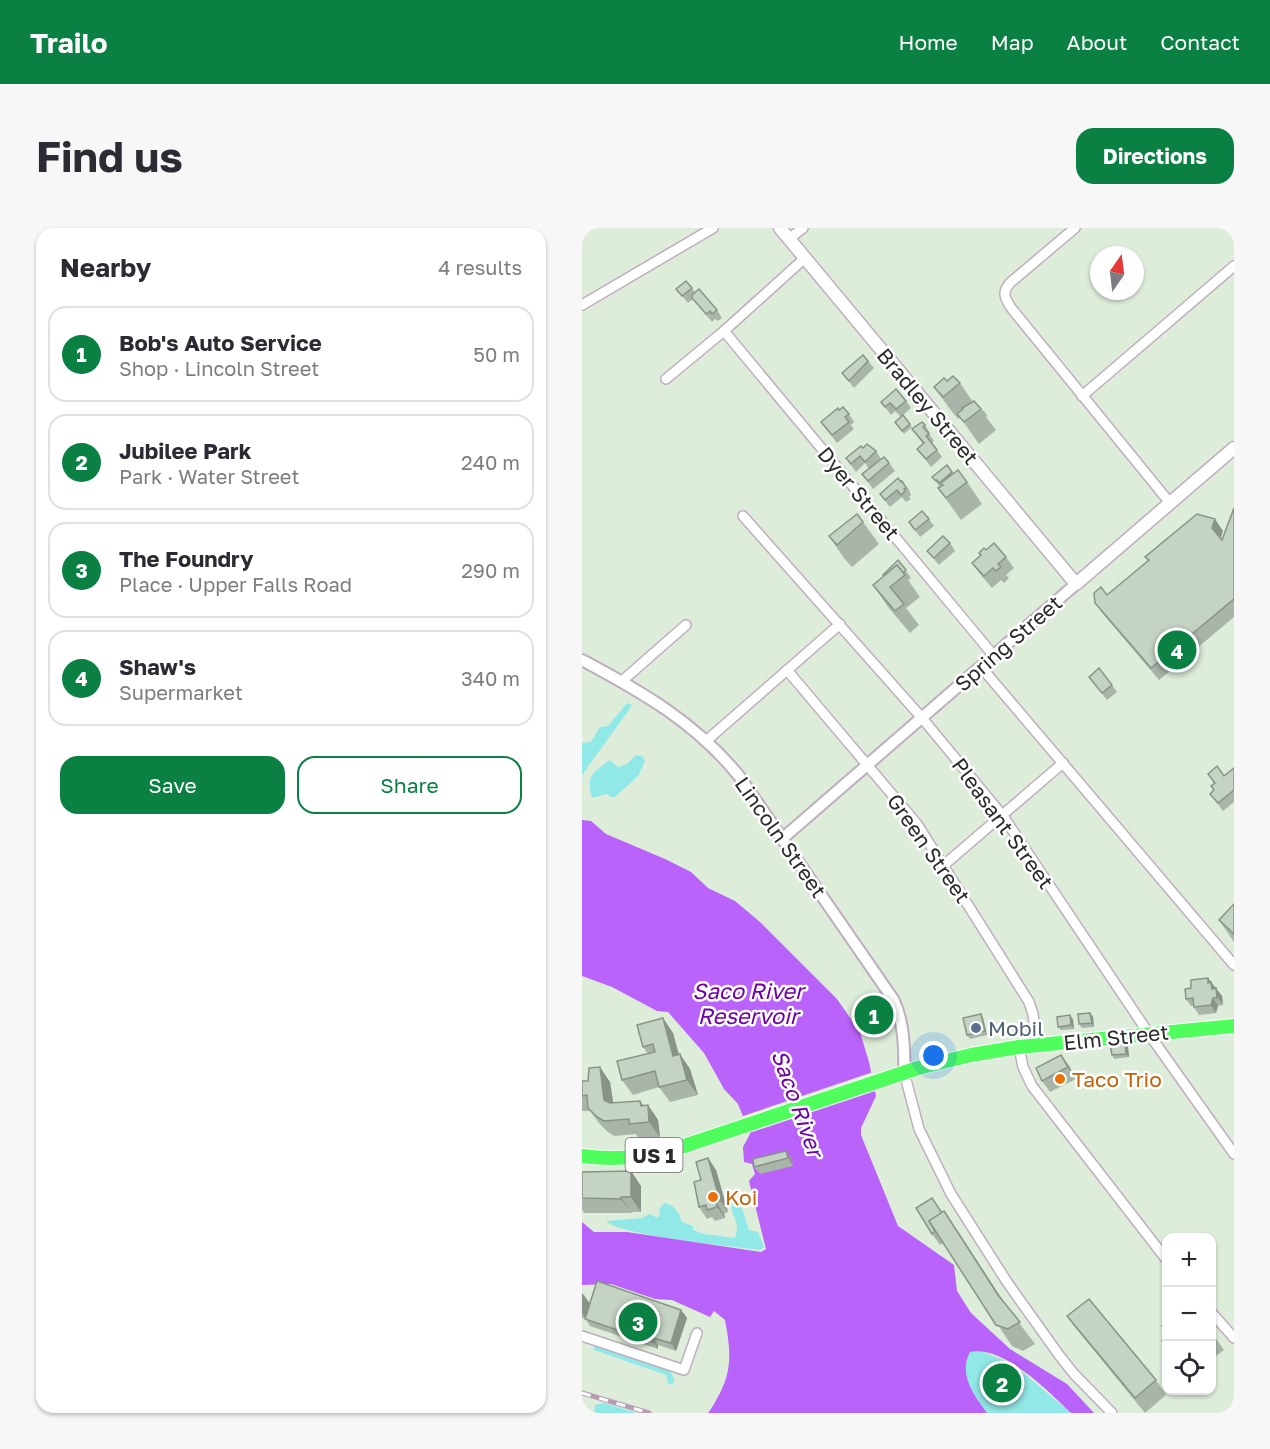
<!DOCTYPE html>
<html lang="en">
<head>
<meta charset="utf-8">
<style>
	body { margin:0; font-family:"Golos Text",sans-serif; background:#f7f7f7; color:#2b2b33 }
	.controls { position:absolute; right:18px; bottom:18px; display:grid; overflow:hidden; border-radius:12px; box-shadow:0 2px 4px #0004 }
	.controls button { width:54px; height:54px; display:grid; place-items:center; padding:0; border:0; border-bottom:2px solid #e1e1e2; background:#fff; color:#2b2b33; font:30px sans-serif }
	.compass { position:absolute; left:508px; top:18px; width:54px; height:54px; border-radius:50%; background:#fff; box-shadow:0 2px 4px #0004; rotate:14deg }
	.you { position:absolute; left:352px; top:828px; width:21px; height:21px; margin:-15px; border:4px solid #fff; border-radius:50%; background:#1a73e8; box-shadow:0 0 0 9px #1a73e833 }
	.badge { display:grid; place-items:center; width:39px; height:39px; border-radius:50%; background:#0b8043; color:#fff; font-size:20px; font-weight:700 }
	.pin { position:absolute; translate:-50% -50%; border:3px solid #fff; box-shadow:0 2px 6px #0006 }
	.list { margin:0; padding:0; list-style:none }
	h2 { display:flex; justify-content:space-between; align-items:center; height:78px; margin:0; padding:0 24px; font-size:26px }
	h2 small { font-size:20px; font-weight:400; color:#7c7c81 }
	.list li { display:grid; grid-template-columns:39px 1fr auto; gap:18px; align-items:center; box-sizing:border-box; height:96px; margin:0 12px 12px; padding:0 12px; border:2px solid #e1e1e2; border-radius:18px }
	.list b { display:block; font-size:22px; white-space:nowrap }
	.list p { margin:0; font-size:20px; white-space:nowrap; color:#7c7c81 }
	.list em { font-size:20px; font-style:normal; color:#7c7c81 }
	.actions { display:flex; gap:12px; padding:18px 24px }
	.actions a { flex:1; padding:14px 0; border:2px solid #0b8043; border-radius:18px; text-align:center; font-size:21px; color:#0b8043 }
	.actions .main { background:#0b8043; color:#fff }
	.icon { flex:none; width:33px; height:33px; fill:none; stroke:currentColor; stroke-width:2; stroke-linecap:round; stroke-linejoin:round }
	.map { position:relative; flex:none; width:652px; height:1185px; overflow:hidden; border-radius:18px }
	header { display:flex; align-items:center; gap:36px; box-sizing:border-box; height:84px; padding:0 30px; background:#0b8043; color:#fff }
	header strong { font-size:28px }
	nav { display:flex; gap:33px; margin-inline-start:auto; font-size:21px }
	.intro { display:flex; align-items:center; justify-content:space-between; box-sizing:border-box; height:144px; padding:0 36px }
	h1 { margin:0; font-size:42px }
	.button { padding:15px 27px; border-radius:18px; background:#0b8043; color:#fff; font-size:21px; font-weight:700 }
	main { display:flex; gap:36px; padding:0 36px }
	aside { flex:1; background:#fff; border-radius:18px; box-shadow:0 2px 4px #0004 }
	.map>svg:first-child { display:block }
</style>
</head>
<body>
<header>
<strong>Trailo</strong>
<nav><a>Home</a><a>Map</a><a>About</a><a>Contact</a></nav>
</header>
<div class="intro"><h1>Find us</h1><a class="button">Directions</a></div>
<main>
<aside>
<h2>Nearby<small>4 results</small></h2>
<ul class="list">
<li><span class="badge">1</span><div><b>Bob's Auto Service</b><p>Shop · Lincoln Street</p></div><em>50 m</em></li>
<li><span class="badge">2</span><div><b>Jubilee Park</b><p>Park · Water Street</p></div><em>240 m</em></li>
<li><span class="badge">3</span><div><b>The Foundry</b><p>Place · Upper Falls Road</p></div><em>290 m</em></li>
<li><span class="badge">4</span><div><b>Shaw's</b><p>Supermarket</p></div><em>340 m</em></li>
</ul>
<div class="actions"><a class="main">Save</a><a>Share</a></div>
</aside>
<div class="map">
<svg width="652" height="1185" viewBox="0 0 652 1185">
	<rect width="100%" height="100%" fill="#ddedda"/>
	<g fill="#91e9e7">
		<path d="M45 475 50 477 44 486 0 547V515L9 514 18 499 26 498Z"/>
		<path d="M54 527 60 528 63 533 56 548 33 569H29L25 566 10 570C4 548 10 545 28 532L36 539 45 536Z"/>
		<path d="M149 970 155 972 160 980 167 1002 176 1004 182 1019 179 1022C154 1019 36 1007 24 993L60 990 68 986 75 990 78 987 77 981 82 975C93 977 97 985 100 994L111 998V1002L122 1006 153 1010C160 992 146 986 149 970Z"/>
		<path d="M12 1117 88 1143 92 1151 91 1157 86 1155 84 1147 12 1122Z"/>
		<path d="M399 1123 432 1137 489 1185H405C392 1166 376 1148 388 1124Z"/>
		<path d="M22 1175 55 1185H12L13 1177Z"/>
	</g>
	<path fill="#ba63fa" d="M0 592 9 593 24 606 83 631 109 644 126 660 153 673 178 694 255 771 278 804 287 834 294 868 279 900V907L316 998 372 1037 375 1063 389 1085 428 1121 485 1156 512 1185H489C466 1163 422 1117 388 1124 376 1147 392 1167 405 1185H126C131 1179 134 1172 138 1165 151 1140 148 1119 143 1092L132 1083 128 1089 90 1072 73 1071 29 1056 0 1057V994L12 1004H45L179 1024 184 1021 167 953 173 946 170 936 162 934 161 919 168 906 156 876 142 861 122 825 86 784 75 783 30 759 0 748Z"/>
	<path fill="#ddedda" d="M291 844 296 862 164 906 158 889Z"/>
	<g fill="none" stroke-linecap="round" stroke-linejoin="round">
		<g stroke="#bfaebd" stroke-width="12">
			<g id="minor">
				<path d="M493 0 429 54C419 64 423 71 430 81L588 275"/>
				<path d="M207 11 221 0"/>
				<path d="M0 77 131 0"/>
				<path d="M142 103 412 428"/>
				<path d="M84 151 142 103 223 30"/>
				<path d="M500 168 652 38"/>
				<path d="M161 288 340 490 421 588 567 806 652 926"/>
				<path d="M399 439 652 737"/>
				<path d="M205 442 335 596 447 774 451 786 455 817"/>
				<path d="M40 453 104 397"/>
				<path d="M124 513 258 396"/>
				<path d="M362 637 481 535"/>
				<path d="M437 819 441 839 450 858 584 1031"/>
				<path d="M322 844 337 901 369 966 425 1054 477 1127 492 1146 530 1185"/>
				<path d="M630 1085 652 1110"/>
				<path d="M0 1108 102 1142 115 1105"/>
			</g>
		</g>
		<g stroke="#bfaebd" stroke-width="14">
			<g id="tertiary">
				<path d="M0 432C60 464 113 494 157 548L311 771C322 793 323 821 322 844"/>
				<path d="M201 610 494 356"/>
			</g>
		</g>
		<g stroke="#bfaebd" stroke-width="15">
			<path id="secondary" d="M198 0 494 356 652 220"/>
		</g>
		<g stroke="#fff" stroke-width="16">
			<path id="primary" d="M0 928C29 932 56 930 84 924L336 840 389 827 437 819 652 798"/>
		</g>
		<use href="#minor" stroke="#fff" stroke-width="9"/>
		<use href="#tertiary" stroke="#fff" stroke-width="10"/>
		<use href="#secondary" stroke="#fff" stroke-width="12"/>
		<use href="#primary" stroke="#4ffd5d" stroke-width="14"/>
		<g stroke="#b69db2" stroke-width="5">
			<path id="rail" d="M0 1165 67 1185"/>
		</g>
		<use href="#rail" stroke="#fff" stroke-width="3" stroke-dasharray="9" stroke-linecap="butt"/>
	</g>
	<g fill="#a9b5a8">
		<path d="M104 53 113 64 135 82 140 90 136 93 133 91 130 94 111 71 106 75 94 61Z"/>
		<path d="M286 133 292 140 272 160 260 145Z"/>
		<path d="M365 153 378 155 391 174 403 184 405 188 404 189 414 202 397 216 378 189 376 191 368 181 352 159Z"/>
		<path d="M324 173 329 180 319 189 313 183 309 187 299 174Z"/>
		<path d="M257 182 267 186 272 194 269 197 272 201 255 215 239 194Z"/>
		<path d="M313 194 328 196 330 199 322 206Z"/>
		<path d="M343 197 348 205 347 206 352 213 350 215 360 229 349 239 335 221 341 216 330 201Z"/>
		<path d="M281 220 294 223 299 231 307 235 313 243 291 261 280 246 287 241 283 235 274 244 264 230Z"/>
		<path d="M365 237 372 246 385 254 400 276 379 292 356 260 358 259 350 249Z"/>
		<path d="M316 250 326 260 329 267 327 269 329 271 324 274 320 269 308 279 298 266Z"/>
		<path d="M652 280V389L577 452 521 386 513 375 525 367 566 333 563 329 641 303 638 310 640 312Z"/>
		<path d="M347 291 352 298 338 309 327 294Z"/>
		<path d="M281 294 297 316 270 339 262 330 247 308Z"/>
		<path d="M368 315 373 323 357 337 345 323Z"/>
		<path d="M404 322 424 329 432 340 424 347 427 350 422 355 419 352 410 360 398 346 390 335Z"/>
		<path d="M316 332 329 350 326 352 338 369 324 380 337 397 328 405 306 379 291 357 302 348Z"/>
		<path d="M507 449 530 457 535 464 525 472Z"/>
		<path d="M652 540V574L641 583 628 566 632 563V556L626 546 642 548Z"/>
		<path d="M652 676V714L637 692Z"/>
		<path d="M626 750 640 768 641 777 636 778 634 785 617 787 611 778H609L604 771 609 760Z"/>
		<path d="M508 785 511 789 512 799 500 800 497 796Z"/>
		<path d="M401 790 405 807 388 811 385 807Z"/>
		<path d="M491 791 492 801 479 802 476 799Z"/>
		<path d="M91 805 97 826 108 841 116 867 88 874 77 859 51 867 40 852 66 826 61 819Z"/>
		<path d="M546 819 547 829 532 831 530 827Z"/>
		<path d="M479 827 487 838 494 851 468 864 460 853Z"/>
		<path d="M0 853 28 854 31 875 66 877 76 892 78 909 57 911 54 906 32 908 26 904 17 895 8 883H0Z"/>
		<path d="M204 923 209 930 211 938 178 946 172 939Z"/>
		<path d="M126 930 134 942 146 984 142 986 143 990 133 993 130 989 125 991 117 979 119 952Z"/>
		<path d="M49 943 59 958V984H49L50 985H2L0 982V944Z"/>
		<path d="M360 984 377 1005 422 1075 453 1116 441 1123 430 1118 361 1015 358 1017 350 1006Z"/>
		<path d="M0 1065 8 1075 99 1082 105 1090 94 1123 76 1117V1121L8 1098 3 1090H0Z"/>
		<path d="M485 1088 574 1152 584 1167 563 1185 496 1103Z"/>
		<path d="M630 1105 642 1122 630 1131 634 1137 630 1141Z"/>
	</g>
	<g fill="#899488">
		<path d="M633 291 641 303 638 312 630 300Z"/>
		<path d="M626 750 640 768 641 777 626 755Z"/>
		<path d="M631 770 636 778 634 785 629 777Z"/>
		<path d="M508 785 511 789 512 799 510 795Z"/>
		<path d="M399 786 401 790 405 807 403 803Z"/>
		<path d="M488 787 491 791 492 801 489 797Z"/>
		<path d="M81 790 91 805 101 843 91 828Z"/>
		<path d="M543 815 546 819 547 829 544 826Z"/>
		<path d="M98 826 108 841 116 867 105 852Z"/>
		<path d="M479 827 487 838 494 851 486 839Z"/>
		<path d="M18 839 28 854 33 886 22 872Z"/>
		<path d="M58 873 67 885 66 877 76 892 78 909 67 894 59 878Z"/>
		<path d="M204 923 209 930 211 938 206 930Z"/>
		<path d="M126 930 134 942 146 984 138 973Z"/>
		<path d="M49 943 59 958V984L49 969Z"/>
		<path d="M39 969 49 984 50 985 39 971Z"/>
		<path d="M134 974 142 986 143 990 135 979Z"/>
		<path d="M362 983 377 1005 431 1088 416 1067Z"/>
		<path d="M0 1065 8 1076 4 1091 0 1085Z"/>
		<path d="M99 1082 105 1090 94 1123 89 1115Z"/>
		<path d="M71 1110 76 1117V1121L71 1114Z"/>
	</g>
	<g fill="#c4d3c3" stroke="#899488" stroke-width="1.5">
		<path d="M104 53 110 60 100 68 94 61Z"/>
		<path d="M117 61 135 82 130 86 128 83 124 86 110 70V67Z"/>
		<path d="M281 127 286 133 267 153 260 145Z"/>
		<path d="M371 148 378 155 361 169 352 159 362 150 365 153Z"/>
		<path d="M314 161 324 173 314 181 308 175 303 179 299 174Z"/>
		<path d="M392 173 399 181 382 194 375 186 381 181 380 180Z"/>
		<path d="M261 179 267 186 263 189 267 194 250 207 239 194 256 180 257 182Z"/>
		<path d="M321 187 328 196 320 203 313 194Z"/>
		<path d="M340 194 343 197 341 199 347 206 344 208 355 222 344 231 335 221 342 215 330 201Z"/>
		<path d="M285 216 294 223 283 234 278 228 269 236 264 230 279 218 281 220Z"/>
		<path d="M302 229 307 235 286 253 280 246Z"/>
		<path d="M365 237 370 244 357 255 355 252 354 253 350 249Z"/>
		<path d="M376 242 385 254 364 270 356 260 361 257 359 255Z"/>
		<path d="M316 250 319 254 320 253 324 260 322 261 323 263 319 267 315 262 303 272 298 266Z"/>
		<path d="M652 280V371L569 440 513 375 512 365 519 359 525 367 567 332 563 329 615 286 633 291 630 300 640 312Z"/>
		<path d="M340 283 347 291 333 302 327 294Z"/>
		<path d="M275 286 281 294 255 317 247 308Z"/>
		<path d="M361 308 368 315 352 330 345 323Z"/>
		<path d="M412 315 424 329 416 336 419 339 414 343 411 340 402 348 390 335 399 327 397 325 402 320 404 322Z"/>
		<path d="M316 332 324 342 321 345 315 337 302 348 301 347Z"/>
		<path d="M315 337 323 347 308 359 322 376 313 383 291 357Z"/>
		<path d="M517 440 530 457 520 465 507 449Z"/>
		<path d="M635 538 642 548 652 540V562L636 575 628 566 632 562 629 558 633 555 626 546Z"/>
		<path d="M652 676V706L637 692Z"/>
		<path d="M626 750V755L629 754 630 761 634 760 635 770H631L629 777 612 779 611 770 604 771 603 761 609 760V752Z"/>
		<path d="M508 785 510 795 497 796 496 786Z"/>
		<path d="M399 786 403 803 385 807 381 790Z"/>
		<path d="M488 787 489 797 476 799 475 789Z"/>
		<path d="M81 790 91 828 98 826 105 852 77 859 73 843 40 852 35 833 73 824 71 816 61 819 55 797Z"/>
		<path d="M543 815 544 826 530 827 528 816Z"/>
		<path d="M479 827 486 839 460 853 454 840Z"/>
		<path d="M18 839 22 872 28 875 58 873 59 878 66 877 67 894 47 896V891L22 893 15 889 6 880 5 867 0 868V853H6L7 840Z"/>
		<path d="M204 923 206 930 172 939 171 931Z"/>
		<path d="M126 930 138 973 134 974 135 979 125 982 124 977 117 979 112 954 119 952 114 934Z"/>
		<path d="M49 943V969H39V971L0 970V944Z"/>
		<path d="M350 970 360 985 347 993 353 1003 350 1006 334 980Z"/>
		<path d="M362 983 416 1067 438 1094 426 1101 414 1097 347 993Z"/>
		<path d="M15 1053 99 1082 89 1115 71 1110V1114L3 1091Z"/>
		<path d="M507 1071 574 1152 553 1170 485 1088Z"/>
		<path d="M585 1095V1104L580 1098Z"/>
		<path d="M585 1110V1119L580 1113Z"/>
	</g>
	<circle fill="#5c6f8a" stroke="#fff" stroke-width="2" cx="394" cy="800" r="6"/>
	<g fill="#e8710a" stroke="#fff" stroke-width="2">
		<circle cx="478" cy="851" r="6"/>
		<circle cx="131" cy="969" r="6"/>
	</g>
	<g text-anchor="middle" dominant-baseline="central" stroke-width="5" stroke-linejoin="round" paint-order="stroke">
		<rect fill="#fff" stroke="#6a6a6a" stroke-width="1.5" x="43.5" y="910" width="57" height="34" rx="4.5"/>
		<g font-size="20" font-weight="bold" fill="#2a2a2a">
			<text x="72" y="927">US 1</text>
		</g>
		<g font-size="21" fill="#2a2a2a" stroke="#fff">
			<text transform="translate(346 178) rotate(50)">Bradley Street</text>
			<text transform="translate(277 265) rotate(50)">Dyer Street</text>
			<text transform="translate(426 415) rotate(-41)">Spring Street</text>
			<text transform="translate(421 595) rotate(54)">Pleasant Street</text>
			<text transform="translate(199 609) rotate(55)">Lincoln Street</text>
			<text transform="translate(347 620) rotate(55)">Green Street</text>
			<text transform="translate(534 809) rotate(-6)">Elm Street</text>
		</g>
		<g font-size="21" fill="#4e5e75" stroke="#fff" text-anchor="start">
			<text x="406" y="800">Mobil</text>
		</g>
		<g font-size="21" fill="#c56008" stroke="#fff" text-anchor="start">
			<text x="490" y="851">Taco Trio</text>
			<text x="143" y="969">Koi</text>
		</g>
		<g font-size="22" font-style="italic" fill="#6e01a7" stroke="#fff">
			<text x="166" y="762">Saco River<tspan x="166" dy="25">Reservoir</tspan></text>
			<text transform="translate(216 875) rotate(70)">Saco River</text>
		</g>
	</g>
</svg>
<div class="controls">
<button>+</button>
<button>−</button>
<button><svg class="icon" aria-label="locate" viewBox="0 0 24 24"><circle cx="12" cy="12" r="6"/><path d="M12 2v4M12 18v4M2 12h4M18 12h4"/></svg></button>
</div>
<svg class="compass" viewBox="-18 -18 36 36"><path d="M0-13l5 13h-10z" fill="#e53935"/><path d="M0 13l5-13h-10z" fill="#7c7c81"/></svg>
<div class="you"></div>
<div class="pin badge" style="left:292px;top:787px">1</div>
<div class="pin badge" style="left:420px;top:1155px">2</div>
<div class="pin badge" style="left:56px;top:1094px">3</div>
<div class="pin badge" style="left:595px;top:422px">4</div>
</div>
</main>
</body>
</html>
